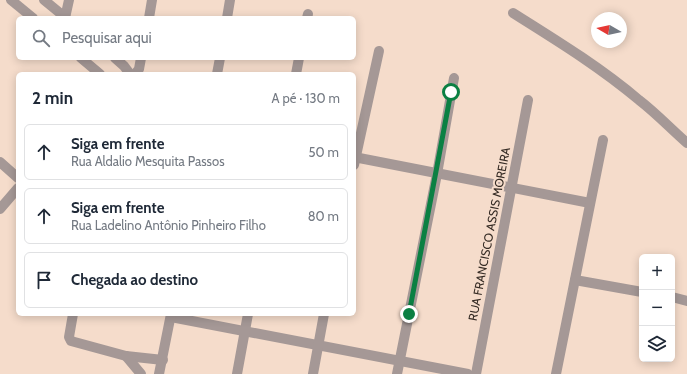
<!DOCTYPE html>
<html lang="pt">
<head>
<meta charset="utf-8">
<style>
	body { margin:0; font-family:Cabin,sans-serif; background:#f2f2f3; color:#1f2937 }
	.controls { position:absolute; right:12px; bottom:12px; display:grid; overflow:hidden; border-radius:6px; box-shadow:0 2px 10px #0003 }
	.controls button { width:36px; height:36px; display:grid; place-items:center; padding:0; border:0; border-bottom:1px solid #e0e1e3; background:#fff; color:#1f2937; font:20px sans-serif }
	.compass { position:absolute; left:591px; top:12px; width:36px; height:36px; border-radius:50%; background:#fff; box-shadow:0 2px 10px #0003; rotate:279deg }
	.stop { position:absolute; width:12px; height:12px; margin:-9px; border:3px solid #0b8043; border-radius:50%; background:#fff }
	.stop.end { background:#0b8043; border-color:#fff; box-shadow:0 1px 4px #0008 }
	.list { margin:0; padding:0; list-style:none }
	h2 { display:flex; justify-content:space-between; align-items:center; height:52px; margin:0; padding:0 16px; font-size:17px }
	h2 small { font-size:13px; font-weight:400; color:#747a83 }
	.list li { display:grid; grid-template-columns:26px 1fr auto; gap:12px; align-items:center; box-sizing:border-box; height:56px; margin:0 8px 8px; padding:0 8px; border:1px solid #e0e1e3; border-radius:6px }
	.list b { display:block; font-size:15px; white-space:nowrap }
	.list p { margin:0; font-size:13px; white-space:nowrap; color:#747a83 }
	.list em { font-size:13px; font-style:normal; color:#747a83 }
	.icon { flex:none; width:22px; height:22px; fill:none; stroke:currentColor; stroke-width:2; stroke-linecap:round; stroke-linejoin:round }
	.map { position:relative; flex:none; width:687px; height:374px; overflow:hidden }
	.search { position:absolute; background:#fff; box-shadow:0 2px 10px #0003; left:16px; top:16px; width:340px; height:44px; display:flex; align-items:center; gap:10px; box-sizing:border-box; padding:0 14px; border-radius:6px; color:#747a83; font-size:15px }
	.panel { position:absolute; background:#fff; box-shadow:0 2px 10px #0003; left:16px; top:72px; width:340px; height:244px; border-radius:6px }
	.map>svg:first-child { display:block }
</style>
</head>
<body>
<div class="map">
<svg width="687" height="374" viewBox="0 0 687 374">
	<rect width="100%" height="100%" fill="#f5dccb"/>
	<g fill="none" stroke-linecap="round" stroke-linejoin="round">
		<g stroke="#a59896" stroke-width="10">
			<path d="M11 0 33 18"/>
			<path d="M44 0 66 18"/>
			<path d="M513 13C556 40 600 67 639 100 656 113 671 129 687 143"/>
			<path d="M65 18 69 0"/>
			<path d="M149 18 152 0"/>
			<path d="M227 18 230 0"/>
			<path d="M307 18 308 14"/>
			<path d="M81 58 100 74"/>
			<path d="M115 58 124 66 130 74"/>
			<path d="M135 74 139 69 141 58"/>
			<path d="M217 74 220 58"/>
			<path d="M296 74 299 58"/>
			<path d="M354 157 590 203"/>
			<path d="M0 162 18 178"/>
			<path d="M354 165 379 51"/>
			<path d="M0 209 18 188"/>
			<path d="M575 280 642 292"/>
			<path d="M672 297 687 301"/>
			<path d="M73 314 69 337 71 341 126 356 163 360"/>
			<path d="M171 317 468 374"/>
			<path d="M126 356 141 374"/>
			<path d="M159 374 171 314"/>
			<path d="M237 374 248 314"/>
			<path d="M313 374 324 314"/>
			<path d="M397 374 437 174 454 78"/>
			<path d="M476 374 528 100"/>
			<path d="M556 374 603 140"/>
		</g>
	</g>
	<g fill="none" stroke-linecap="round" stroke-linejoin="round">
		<path stroke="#0b8043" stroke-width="5" d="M409 314 451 92"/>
	</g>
	<g text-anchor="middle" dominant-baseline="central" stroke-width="4" stroke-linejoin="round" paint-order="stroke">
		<g font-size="12" fill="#362c25" stroke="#f5dccb">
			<text transform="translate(489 234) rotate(-79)">RUA FRANCISCO ASSIS MOREIRA</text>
		</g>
	</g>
</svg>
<div class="controls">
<button>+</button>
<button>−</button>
<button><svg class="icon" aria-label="layers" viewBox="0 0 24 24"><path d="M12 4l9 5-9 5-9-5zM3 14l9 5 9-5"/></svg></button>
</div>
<svg class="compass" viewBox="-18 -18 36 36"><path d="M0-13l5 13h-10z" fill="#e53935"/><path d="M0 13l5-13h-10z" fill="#747a83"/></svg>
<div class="stop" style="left:451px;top:92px"></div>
<div class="stop end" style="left:409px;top:314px"></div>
<div class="search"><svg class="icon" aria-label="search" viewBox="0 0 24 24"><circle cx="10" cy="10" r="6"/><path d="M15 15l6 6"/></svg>Pesquisar aqui</div>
<section class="panel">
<h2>2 min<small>A pé · 130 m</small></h2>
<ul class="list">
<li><svg class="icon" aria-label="ahead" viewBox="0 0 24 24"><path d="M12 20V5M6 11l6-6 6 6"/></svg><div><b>Siga em frente</b><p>Rua Aldalio Mesquita Passos</p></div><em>50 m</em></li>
<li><svg class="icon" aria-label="ahead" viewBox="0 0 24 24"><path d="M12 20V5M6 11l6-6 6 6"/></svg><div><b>Siga em frente</b><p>Rua Ladelino Antônio Pinheiro Filho</p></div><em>80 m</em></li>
<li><svg class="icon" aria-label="arrive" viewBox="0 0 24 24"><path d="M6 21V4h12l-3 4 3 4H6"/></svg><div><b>Chegada ao destino</b></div></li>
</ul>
</section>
</div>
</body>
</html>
